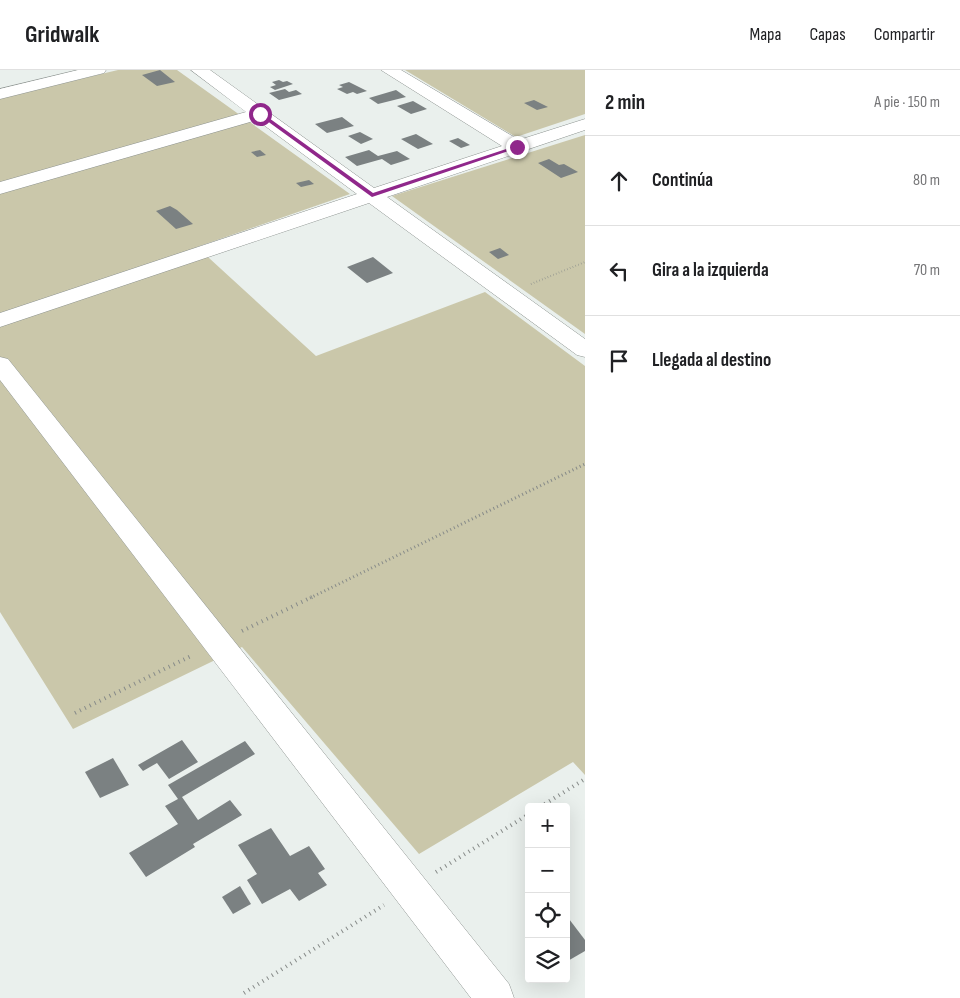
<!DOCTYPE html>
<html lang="es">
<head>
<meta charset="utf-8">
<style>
	body { margin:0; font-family:"Sofia Sans Condensed",sans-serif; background:#f2f2f2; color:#202124 }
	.controls { position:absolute; right:15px; bottom:15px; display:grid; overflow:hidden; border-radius:5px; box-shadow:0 5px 20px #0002 }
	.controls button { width:45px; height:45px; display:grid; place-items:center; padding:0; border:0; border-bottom:1px solid #e0e0e0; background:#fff; color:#202124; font:25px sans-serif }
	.stop { position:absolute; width:15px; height:15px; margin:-11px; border:4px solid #90278b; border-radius:50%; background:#fff }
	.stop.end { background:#90278b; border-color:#fff; box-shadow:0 1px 5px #0008 }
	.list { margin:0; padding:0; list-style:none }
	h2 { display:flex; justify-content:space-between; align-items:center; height:65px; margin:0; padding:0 20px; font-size:21px }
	h2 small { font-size:16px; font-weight:400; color:#757577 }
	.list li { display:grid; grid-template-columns:32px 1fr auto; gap:15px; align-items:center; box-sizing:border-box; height:90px; padding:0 20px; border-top:1px solid #e0e0e0 }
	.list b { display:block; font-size:19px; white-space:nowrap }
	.list em { font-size:16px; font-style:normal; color:#757577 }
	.icon { flex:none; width:28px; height:28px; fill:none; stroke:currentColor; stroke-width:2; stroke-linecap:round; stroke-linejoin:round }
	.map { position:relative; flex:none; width:585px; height:928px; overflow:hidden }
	header { display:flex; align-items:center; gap:30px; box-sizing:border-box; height:70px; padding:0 25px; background:#fff; border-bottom:1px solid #e0e0e0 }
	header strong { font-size:24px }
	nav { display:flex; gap:28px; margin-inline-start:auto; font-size:18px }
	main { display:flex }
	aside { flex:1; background:#fff }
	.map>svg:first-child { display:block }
</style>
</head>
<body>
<header>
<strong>Gridwalk</strong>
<nav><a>Mapa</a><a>Capas</a><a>Compartir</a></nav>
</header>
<main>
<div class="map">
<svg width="585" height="928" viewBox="0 0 585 928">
	<rect width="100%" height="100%" fill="#eaf0ed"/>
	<g fill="#cac7aa">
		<path d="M118 0H177L350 124 197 177 316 286 485 222 585 296V705L573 692 419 784 242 577 73 659 0 542V28Z"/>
		<path d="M405 0H585V44L516 67Z"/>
		<path d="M585 65V264L392 126Z"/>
	</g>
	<g fill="#7b8182">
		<path d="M160 0 175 12 157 16 142 5Z"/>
		<path d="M279 10 283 12 287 11 293 14 275 20 270 17 276 15 272 12Z"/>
		<path d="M349 12 367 21 357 24 353 22 347 24 337 19 343 17 339 15Z"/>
		<path d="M285 19 289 22 296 20 302 24 279 30 269 23Z"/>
		<path d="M396 20 406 27 378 34 369 28Z"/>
		<path d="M534 30 548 37 537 40 524 33Z"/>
		<path d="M413 31 427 39 411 44 397 36Z"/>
		<path d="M342 47 354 56 327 63 315 54Z"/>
		<path d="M360 62 373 69 361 74 348 66Z"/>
		<path d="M416 64 433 74 418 79 401 69Z"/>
		<path d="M458 68 470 75 461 78 449 71Z"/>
		<path d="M260 80 266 85 257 87 251 82Z"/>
		<path d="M369 80 378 86 397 81 410 89 391 95 382 89 357 96 345 87Z"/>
		<path d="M549 89 559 95 564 94 578 102 561 108 538 93Z"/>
		<path d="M309 110 314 114 301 117 296 113Z"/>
		<path d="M170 136 177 140 193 154 176 159 156 141Z"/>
		<path d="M500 178 509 185 498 189 489 182Z"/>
		<path d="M373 187 393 203 367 213 347 197Z"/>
		<path d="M182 670 198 692 169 709 157 693 143 701 138 695Z"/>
		<path d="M245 671 255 684 182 727 198 750 230 730 242 745 193 774 195 777 146 807 129 783 178 754 165 736 178 729 168 715Z"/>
		<path d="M113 688 129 715 100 728 85 702Z"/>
		<path d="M271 758 290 786 309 776 325 799 318 803 327 815 299 831 290 819 262 834 247 810 257 804 238 775Z"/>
		<path d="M240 816 251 834 233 844 222 827Z"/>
		<path d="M566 845 585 870V881L566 892Z"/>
	</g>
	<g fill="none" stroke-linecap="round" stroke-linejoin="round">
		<g stroke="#8d9390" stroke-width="1">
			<g id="minor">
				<path d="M78 0H106L104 3 0 29V19Z"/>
				<path d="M191 0H210L374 118 502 76 381 0H401L519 70 585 49V60L387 127 585 269V287L577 285 369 133 0 257V243L357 124 257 50 0 124V112L246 42Z"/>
				<path d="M0 287 8 289 509 914 514 928H471L0 310Z"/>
			</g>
		</g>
		<path stroke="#878b89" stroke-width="2" stroke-dasharray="0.5 2.5" stroke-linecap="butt" d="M531 214 585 192"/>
		<path stroke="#878b89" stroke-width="3" stroke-dasharray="1 3" stroke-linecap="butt" d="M310 528 585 394"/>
		<g stroke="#878b89" stroke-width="4" stroke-dasharray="1 4.5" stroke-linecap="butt">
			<path d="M242 561 312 527"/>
			<path d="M75 643 193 585"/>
			<path d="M540 737 585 709"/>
			<path d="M436 802 529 744"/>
			<path d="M244 923 384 835"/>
		</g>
		<use href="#minor" fill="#fff" fill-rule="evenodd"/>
	</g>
	<path fill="#90278b" d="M259 43H262L373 123 515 76 520 77 372 127 259 45Z"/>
</svg>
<div class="controls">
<button>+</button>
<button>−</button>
<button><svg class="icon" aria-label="locate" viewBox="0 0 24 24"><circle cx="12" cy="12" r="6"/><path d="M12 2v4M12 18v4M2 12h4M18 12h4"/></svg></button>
<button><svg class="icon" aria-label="layers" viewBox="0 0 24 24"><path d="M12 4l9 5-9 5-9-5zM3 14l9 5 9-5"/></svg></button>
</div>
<div class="stop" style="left:260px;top:44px"></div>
<div class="stop end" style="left:517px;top:77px"></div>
</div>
<aside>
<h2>2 min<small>A pie · 150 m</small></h2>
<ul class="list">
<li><svg class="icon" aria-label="ahead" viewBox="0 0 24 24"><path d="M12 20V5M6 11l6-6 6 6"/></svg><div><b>Continúa</b></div><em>80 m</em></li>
<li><svg class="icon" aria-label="left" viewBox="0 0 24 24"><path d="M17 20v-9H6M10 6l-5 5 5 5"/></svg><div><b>Gira a la izquierda</b></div><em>70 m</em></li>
<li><svg class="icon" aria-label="arrive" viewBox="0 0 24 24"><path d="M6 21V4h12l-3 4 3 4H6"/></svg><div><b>Llegada al destino</b></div></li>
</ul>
</aside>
</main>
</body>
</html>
